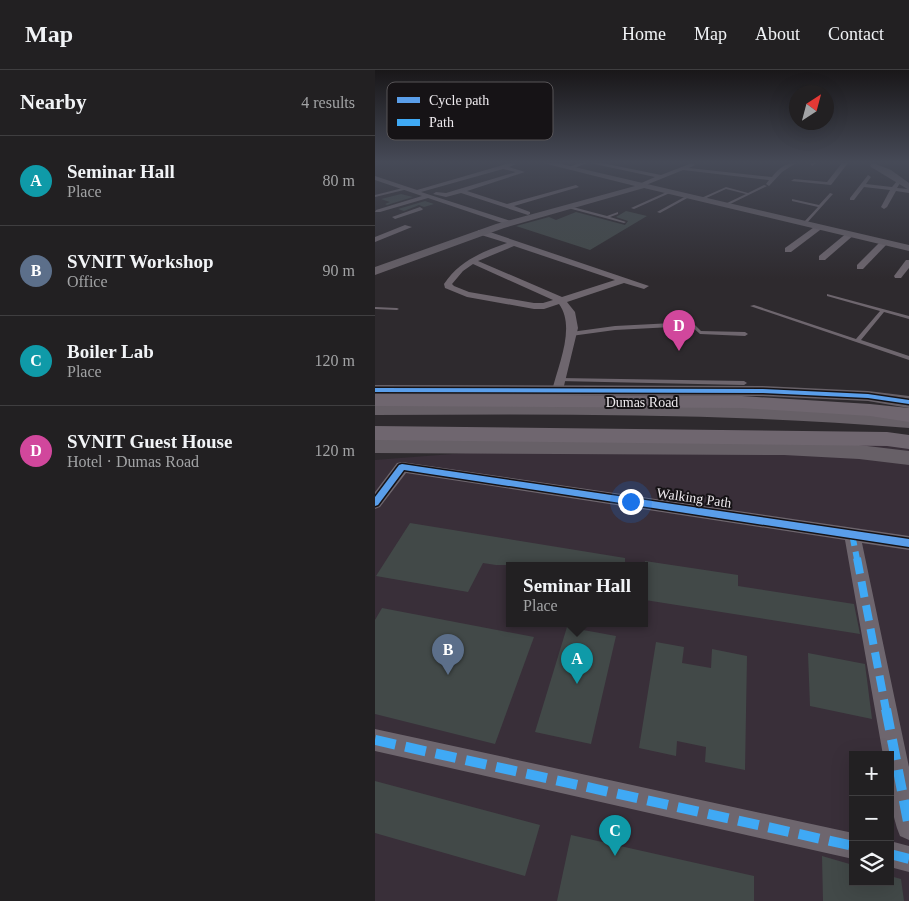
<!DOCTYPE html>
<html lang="en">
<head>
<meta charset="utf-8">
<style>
	body { margin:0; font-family:Georgia,serif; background:#2a282a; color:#f1f3f6 }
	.controls { position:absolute; right:15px; bottom:15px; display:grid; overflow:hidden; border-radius:0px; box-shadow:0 5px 20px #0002 }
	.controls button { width:45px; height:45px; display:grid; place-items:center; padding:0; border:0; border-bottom:1px solid #3f3e40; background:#222022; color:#f1f3f6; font:25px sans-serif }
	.compass { position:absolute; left:414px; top:15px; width:45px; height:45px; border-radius:50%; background:#222022; box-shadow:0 5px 20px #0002; rotate:36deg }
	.you { position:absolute; left:255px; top:431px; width:18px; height:18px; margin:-12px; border:4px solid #fff; border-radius:50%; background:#1a73e8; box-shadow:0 0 0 8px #1a73e833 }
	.badge { display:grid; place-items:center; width:32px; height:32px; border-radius:50%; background:#db2777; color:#fff; font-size:16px; font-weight:700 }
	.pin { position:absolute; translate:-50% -41px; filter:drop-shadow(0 1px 2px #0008) }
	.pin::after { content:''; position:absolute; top:26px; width:18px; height:15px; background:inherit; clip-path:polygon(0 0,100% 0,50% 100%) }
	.popup { position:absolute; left:131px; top:492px; width:142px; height:65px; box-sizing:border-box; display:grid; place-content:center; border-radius:0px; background:#222022; filter:drop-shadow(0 1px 4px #0005); font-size:16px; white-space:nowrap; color:#a2a3a5 }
	.popup b { font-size:19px; color:#f1f3f6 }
	.popup::after { content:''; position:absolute; left:50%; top:100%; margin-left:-10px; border:10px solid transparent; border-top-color:#222022 }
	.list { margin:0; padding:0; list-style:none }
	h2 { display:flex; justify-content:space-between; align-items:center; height:65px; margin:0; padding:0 20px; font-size:21px }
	h2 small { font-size:16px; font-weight:400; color:#a2a3a5 }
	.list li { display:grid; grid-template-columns:32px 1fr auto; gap:15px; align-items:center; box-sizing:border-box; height:90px; padding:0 20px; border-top:1px solid #3f3e40 }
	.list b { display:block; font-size:19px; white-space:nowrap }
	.list p { margin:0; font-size:16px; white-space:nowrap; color:#a2a3a5 }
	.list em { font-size:16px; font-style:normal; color:#a2a3a5 }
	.icon { flex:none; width:28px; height:28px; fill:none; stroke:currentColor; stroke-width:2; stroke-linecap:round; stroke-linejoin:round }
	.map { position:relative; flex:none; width:534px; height:831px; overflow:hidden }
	header { display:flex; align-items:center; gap:30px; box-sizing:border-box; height:70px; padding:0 25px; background:#222022; border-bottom:1px solid #3f3e40 }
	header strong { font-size:24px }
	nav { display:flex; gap:28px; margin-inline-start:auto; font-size:18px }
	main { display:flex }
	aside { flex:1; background:#222022 }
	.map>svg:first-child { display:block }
</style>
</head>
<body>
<header>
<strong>Map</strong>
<nav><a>Home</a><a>Map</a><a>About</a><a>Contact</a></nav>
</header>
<main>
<aside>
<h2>Nearby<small>4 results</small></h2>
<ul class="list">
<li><span class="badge" style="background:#0f9aa8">A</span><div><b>Seminar Hall</b><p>Place</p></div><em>80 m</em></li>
<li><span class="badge" style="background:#5c6f8a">B</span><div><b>SVNIT Workshop</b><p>Office</p></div><em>90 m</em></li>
<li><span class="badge" style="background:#0f9aa8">C</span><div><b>Boiler Lab</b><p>Place</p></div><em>120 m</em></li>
<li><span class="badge" style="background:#d1479c">D</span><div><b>SVNIT Guest House</b><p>Hotel · Dumas Road</p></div><em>120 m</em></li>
</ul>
</aside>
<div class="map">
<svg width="534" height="831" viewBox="0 0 534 831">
	<rect width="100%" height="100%" fill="#2e2a2e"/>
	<path fill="#392f39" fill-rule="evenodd" d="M320 365 534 376V831H0V390ZM134 495H270V553H134ZM478 685H515V812H478Z"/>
	<g fill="#424948">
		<path d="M26 124 38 127 12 135 10 134 15 132 6 129Z"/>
		<path d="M50 131 59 134 49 137 44 135 29 141 23 139Z"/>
		<path d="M251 141 272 146 215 180 141 156 174 147 181 150 201 142 250 155 253 151 241 147Z"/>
		<path d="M35 453 250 488V495H121L108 493 93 522 1 506Z"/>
		<path d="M270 491 363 505V516L479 534 485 564 270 530Z"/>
		<path d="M7 538 159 567 120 674 0 644V550Z"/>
		<path d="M192 557 241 566 216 674 160 662Z"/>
		<path d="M281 572 309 577 307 593 336 598 337 579 372 586 370 700 330 692 331 677 302 671 301 686 264 678Z"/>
		<path d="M433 583 490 594 497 649 435 636Z"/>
		<path d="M0 711 165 755 150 806 0 763Z"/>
		<path d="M196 765 379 806V831H182Z"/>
		<path d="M447 786 478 795V812H515V806L526 809 529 831H448Z"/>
	</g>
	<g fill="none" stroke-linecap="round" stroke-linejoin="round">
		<g fill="#6e666e" fill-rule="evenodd">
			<path d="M389 115 392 116 351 136 350 134 371 124 351 119 327 130 324 129 351 117 373 123Z"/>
			<path d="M32 117 33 119 0 127V125Z"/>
			<path d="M294 121 297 122 259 139 256 138Z"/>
			<path d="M455 123 458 124 431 154H429V152L443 137 417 131V129L444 135Z"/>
			<path d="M313 125 316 126 285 143 282 142Z"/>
			<path d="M194 136 232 146 243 142V144L235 147 251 152 249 153 193 138Z"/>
			<path d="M452 224 534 246V249L509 242 486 270 534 286V290L375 236 379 235 481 269 505 241 452 226Z"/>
			<path d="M0 237 22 238 24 239 22 240 0 239Z"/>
			<path d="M317 252 326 261 370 262 373 264 370 266 325 264 316 256 240 260 196 266 193 264 196 262 240 256Z"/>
			<path d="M185 308 369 311 372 313 369 315 183 311 182 310Z"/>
		</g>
		<g fill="#6e666e" fill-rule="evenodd">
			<path d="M135 93 141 94 134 97 150 102 92 121 132 134 201 115 204 117 139 136 155 142V144L153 145 86 123 71 127 58 124 61 122 71 123 141 102 128 99 46 122 136 151V155H133L53 128 5 142H0L1 140 47 126 0 110V106L42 120Z"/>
			<path d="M204 93H212L197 99 192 98Z"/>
			<path d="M215 93H227L286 105 317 93 320 95 314 98 397 107C403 99 410 93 421 93L407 102 394 116 391 114 394 110 308 100 266 117 264 114 280 107Z"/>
			<path d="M435 93H441L437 96Z"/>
			<path d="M467 93H473L456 115 416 111 419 109 452 112Z"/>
			<path d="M493 105 496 107 491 114 517 117 522 111 525 113 522 118 534 119V123L521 121 512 137 509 139 506 137 515 120 489 117 479 130H475V128Z"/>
			<path d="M45 137 48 139 47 140 20 149 17 147Z"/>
			<path d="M30 155 37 157 0 172V167Z"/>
			<path d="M442 155 449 157 416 182H410V178Z"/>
			<path d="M103 160H109L274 216 269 219 249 213 192 232 200 242 203 258 187 324H179L177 321C183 295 201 257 184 234L169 239H159L92 227 70 218 69 214C84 191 107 182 132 173L103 164ZM139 176 240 210 187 227 103 191ZM98 194 178 230 168 233H159L94 222 79 216 77 214 88 201Z"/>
			<path d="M473 162 480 164 450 190H444V186Z"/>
			<path d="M507 170 514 172 488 199H482V195Z"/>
			<path d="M531 190H534V198L526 208H520L519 206Z"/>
			<path d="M27 392 534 466V480L487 473 534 697V770L525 766C514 740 515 712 515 685H508L470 470 31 403 5 437 0 439V422L22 393Z"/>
			<path d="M0 659 478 763V789L0 681Z"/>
			<path d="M515 771 534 776V802L515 797Z"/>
		</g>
		<g fill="#676067" fill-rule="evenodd">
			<path d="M168 93H182L534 175V181L269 118 129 158 0 205V197L121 154 260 116Z"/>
			<path d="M498 93 516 100 534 113V120L496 97 495 95Z"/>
			<path d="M0 315 388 316 493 321 534 326V338L493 331 388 326 0 325Z"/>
			<path d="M252 332 461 340 534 346V358C356 343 179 344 0 345V333Z"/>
			<path d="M0 369 409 371 484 375 534 381V395L484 389 409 385 0 383Z"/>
		</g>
		<g fill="#6f666f" fill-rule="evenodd">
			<path d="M0 324 367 326 495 334 534 338V352L495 346 367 338 0 336Z"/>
			<path d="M0 356 512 362 534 365V379L512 376 0 370Z"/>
		</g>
		<path stroke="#3fa9f5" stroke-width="6" stroke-dasharray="12 6" stroke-linecap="butt" d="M477 464 482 489"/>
		<path stroke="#3fa9f5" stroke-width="8" stroke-dasharray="16 8" stroke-linecap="butt" d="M482 488 511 640"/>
		<g stroke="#3fa9f5" stroke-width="10" stroke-dasharray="21 10" stroke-linecap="butt">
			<path d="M511 639 534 757"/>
			<path d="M0 670 478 776"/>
			<path d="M515 784 534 789"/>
		</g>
		<g stroke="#161316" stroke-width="3">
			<g id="cycleway">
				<path d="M0 318 388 319 493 324 534 330V334L493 328 388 323 0 322Z"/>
				<path d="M27 394 534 469V477L29 400 3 435 0 436V427L24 395Z"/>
			</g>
		</g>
		<use href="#cycleway" fill="#5a9eea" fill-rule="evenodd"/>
	</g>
	<linearGradient id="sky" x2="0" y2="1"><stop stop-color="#191719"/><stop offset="0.44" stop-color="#464a57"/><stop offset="1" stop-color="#464a57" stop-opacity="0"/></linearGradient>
	<rect width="534" height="209" fill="url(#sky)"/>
	<g text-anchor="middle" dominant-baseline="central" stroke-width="4" stroke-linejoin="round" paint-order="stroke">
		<g font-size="14" fill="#eeeaee" stroke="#161316">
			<text x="267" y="332">Dumas Road</text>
			<text transform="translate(319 428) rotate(8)">Walking Path</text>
		</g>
	</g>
	<rect x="12" y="12" width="166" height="58" rx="8" fill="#161316" stroke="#575457" stroke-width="1"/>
	<rect x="22" y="27" width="23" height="6" fill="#5a9eea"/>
	<rect x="22" y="49" width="23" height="7" fill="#3fa9f5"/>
	<g font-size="14" fill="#eeeaee">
		<text x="54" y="35">Cycle path</text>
		<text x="54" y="57">Path</text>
	</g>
</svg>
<div class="controls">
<button>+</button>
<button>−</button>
<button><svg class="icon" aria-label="layers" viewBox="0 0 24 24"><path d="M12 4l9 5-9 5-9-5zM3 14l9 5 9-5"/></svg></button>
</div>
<svg class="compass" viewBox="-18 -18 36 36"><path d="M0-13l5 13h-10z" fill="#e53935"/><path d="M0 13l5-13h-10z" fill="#a2a3a5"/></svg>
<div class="you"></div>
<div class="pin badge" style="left:202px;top:614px;background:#0f9aa8">A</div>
<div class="popup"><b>Seminar Hall</b>Place</div>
<div class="pin badge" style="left:73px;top:605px;background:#5c6f8a">B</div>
<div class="pin badge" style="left:240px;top:786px;background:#0f9aa8">C</div>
<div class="pin badge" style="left:304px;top:281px;background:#d1479c">D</div>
</div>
</main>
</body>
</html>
